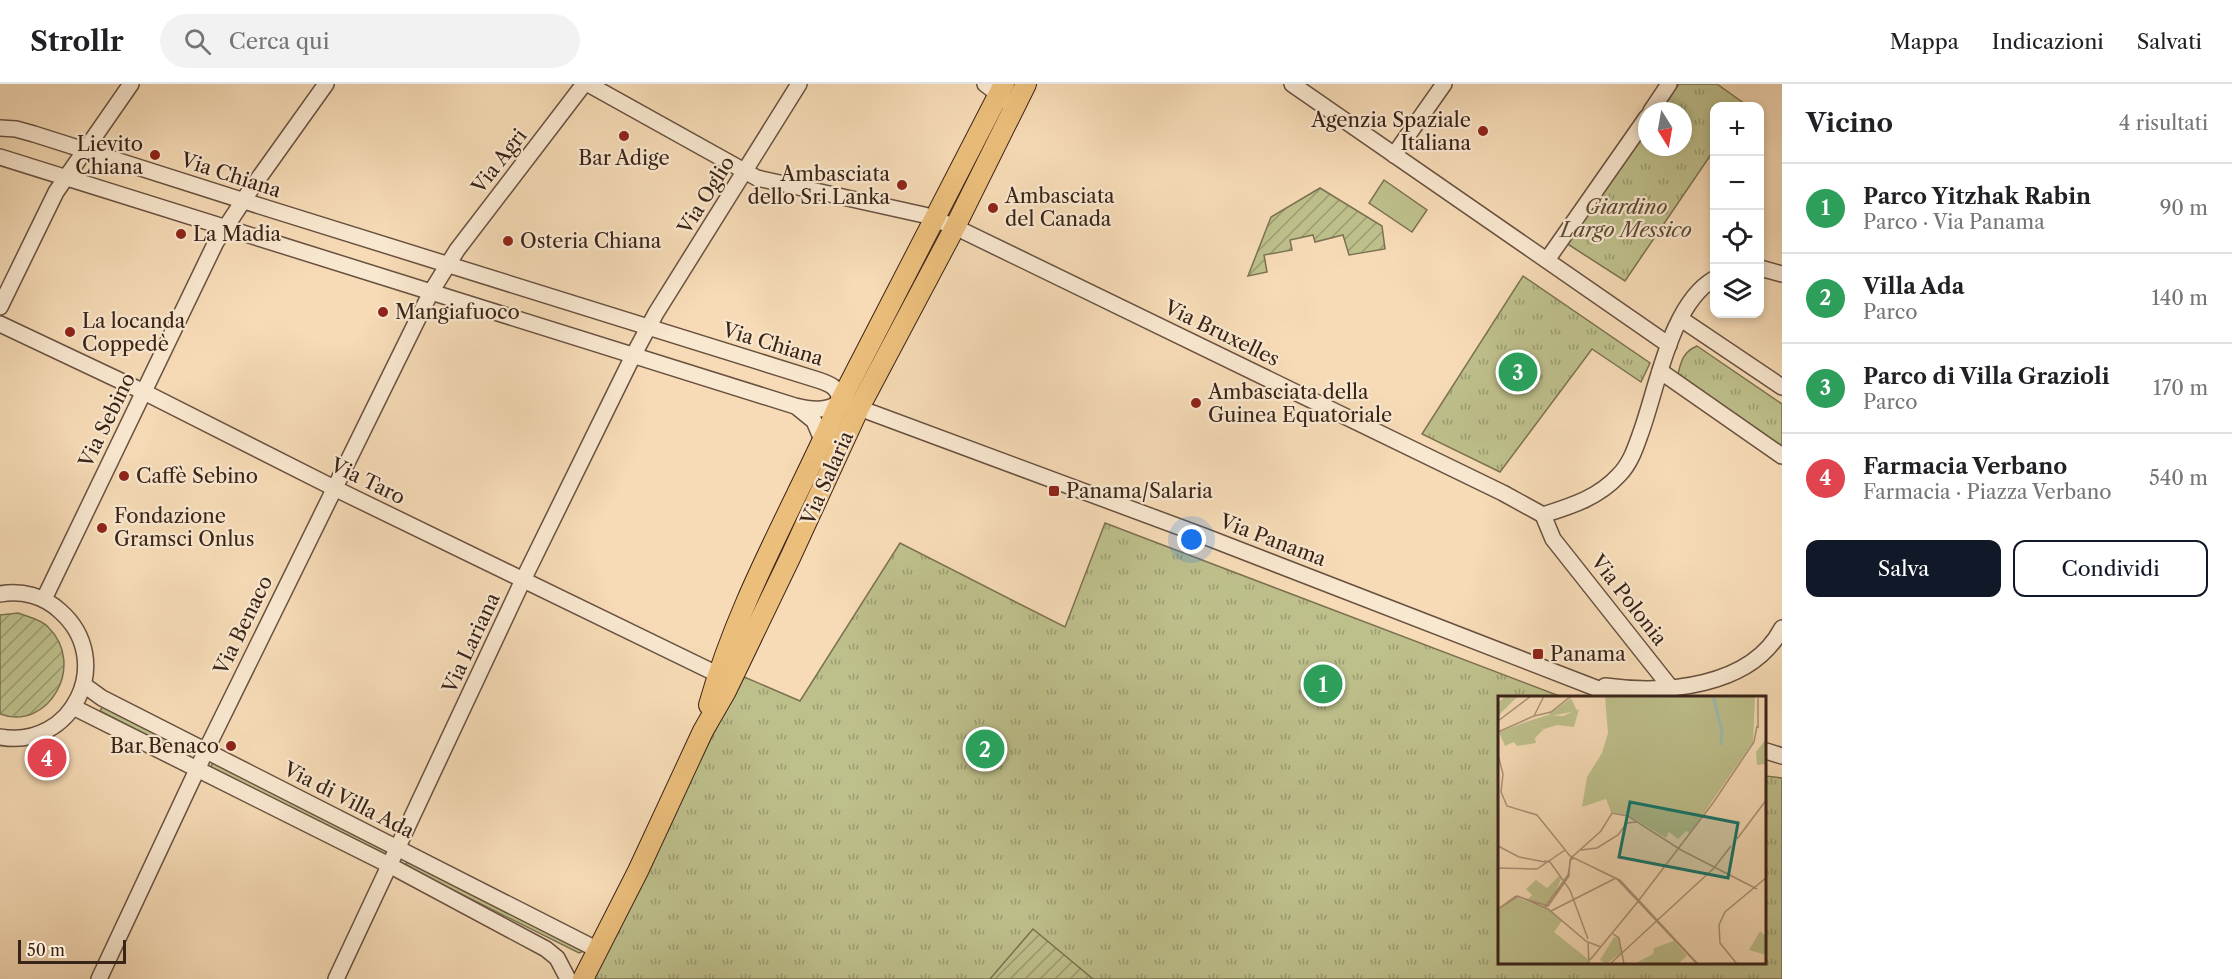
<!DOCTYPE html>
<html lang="it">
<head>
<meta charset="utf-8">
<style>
	body { margin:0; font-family:"Libre Caslon Text",serif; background:#f2f2f2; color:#202124 }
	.controls { position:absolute; right:18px; top:18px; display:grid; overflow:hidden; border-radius:12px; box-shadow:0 3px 9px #0003 }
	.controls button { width:54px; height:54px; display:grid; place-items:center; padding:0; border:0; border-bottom:2px solid #e0e0e0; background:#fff; color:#202124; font:30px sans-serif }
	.compass { position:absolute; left:1638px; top:18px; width:54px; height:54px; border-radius:50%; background:#fff; box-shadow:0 3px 9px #0003; rotate:169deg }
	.scale { position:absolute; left:18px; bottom:15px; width:108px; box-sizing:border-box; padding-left:6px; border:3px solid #3a2318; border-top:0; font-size:16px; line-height:21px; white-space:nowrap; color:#3a2318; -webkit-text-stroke:4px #f9e8d0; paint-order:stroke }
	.you { position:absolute; left:1192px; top:456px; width:21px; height:21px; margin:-15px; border:4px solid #fff; border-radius:50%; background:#1a73e8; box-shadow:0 0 0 9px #1a73e833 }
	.badge { display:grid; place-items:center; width:39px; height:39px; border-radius:50%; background:#111827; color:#fff; font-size:20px; font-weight:700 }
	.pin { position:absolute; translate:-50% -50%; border:3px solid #fff; box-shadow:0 2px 6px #0006 }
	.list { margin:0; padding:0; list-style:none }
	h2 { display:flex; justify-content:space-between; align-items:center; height:78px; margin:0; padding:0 24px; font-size:26px }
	h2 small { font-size:20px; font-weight:400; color:#757577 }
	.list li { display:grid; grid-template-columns:39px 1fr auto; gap:18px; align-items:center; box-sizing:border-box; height:90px; padding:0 24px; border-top:2px solid #e0e0e0 }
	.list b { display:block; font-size:22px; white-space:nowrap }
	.list p { margin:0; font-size:20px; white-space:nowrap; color:#757577 }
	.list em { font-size:20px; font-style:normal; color:#757577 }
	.actions { display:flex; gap:12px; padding:18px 24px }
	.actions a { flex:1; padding:14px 0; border:2px solid #111827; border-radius:12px; text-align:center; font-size:21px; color:#111827 }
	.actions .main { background:#111827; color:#fff }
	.icon { flex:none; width:33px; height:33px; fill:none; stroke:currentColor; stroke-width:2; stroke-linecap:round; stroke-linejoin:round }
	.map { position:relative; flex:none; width:1782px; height:895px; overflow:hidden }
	header { display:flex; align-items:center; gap:36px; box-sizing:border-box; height:84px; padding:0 30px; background:#fff; border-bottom:2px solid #e0e0e0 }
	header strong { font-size:28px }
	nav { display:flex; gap:33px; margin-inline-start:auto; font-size:21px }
	.search { width:420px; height:54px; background:#f2f2f2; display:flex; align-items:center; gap:15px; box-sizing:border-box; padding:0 21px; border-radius:33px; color:#757577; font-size:22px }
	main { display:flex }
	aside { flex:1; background:#fff }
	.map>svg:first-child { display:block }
</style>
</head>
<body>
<header>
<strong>Strollr</strong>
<div class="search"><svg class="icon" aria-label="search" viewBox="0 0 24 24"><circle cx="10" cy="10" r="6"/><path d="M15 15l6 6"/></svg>Cerca qui</div>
<nav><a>Mappa</a><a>Indicazioni</a><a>Salvati</a></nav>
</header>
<main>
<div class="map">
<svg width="1782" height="895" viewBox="0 0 1782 895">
	<defs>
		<pattern id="park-tufts" width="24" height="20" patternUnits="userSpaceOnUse" patternTransform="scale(1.5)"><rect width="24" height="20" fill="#bec08c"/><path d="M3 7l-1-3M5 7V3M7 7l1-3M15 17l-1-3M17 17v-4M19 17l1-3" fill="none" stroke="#9b9c71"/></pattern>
		<pattern id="garden-furrows" width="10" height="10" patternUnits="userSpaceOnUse" patternTransform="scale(1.5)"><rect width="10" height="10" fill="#bec08c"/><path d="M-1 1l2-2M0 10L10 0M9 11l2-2" fill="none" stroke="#9b9c71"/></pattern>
	</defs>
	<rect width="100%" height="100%" fill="#f6dbb6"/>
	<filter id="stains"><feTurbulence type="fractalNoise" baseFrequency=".00333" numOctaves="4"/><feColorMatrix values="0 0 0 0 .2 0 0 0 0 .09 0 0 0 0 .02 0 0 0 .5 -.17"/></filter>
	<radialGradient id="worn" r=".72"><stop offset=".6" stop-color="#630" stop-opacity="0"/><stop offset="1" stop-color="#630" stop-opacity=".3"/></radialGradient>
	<g fill="#bec08c" stroke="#7c7252" stroke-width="1.5">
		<path d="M1384 96 1427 126 1412 148 1369 119Z"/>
		<path d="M103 621 192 666 189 673 100 627Z"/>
		<path d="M214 677 389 765 385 772 210 684Z"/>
		<path d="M408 776 584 865V867L579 869 405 782Z"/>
	</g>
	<g fill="url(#park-tufts)" stroke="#7c7252" stroke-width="1.5">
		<path d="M1679 0H1717L1745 20 1744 22H1714V66L1625 197 1566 159 1647 45V63H1683V27H1660Z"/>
		<path d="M1523 192 1650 279 1641 298 1592 265 1500 388 1422 350Z"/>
		<path d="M1697 262 1782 320V362L1678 290C1681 277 1683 268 1697 262Z"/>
		<path d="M1105 439 1562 613H1500V878H1766V692L1782 694V895H591L742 592 800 617 900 459 1065 543Z"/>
	</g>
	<g fill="url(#garden-furrows)" stroke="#7c7252" stroke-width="1.5">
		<path d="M1320 104 1382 142 1385 165 1349 171 1343 151 1315 158 1313 151 1290 156 1292 166 1264 171 1267 188 1248 192 1271 133Z"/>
		<path d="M18 529C28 533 41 535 48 543 87 581 48 648 0 630V531Z"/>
		<path d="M1033 845 1093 895H990Z"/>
	</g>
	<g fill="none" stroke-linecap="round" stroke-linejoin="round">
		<g stroke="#695140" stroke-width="18">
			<g id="minor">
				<path d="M588 0 757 94 924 131 955 143 1503 409 1543 431 1553 455 1671 604"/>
				<path d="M985 0 1007 17"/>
				<path d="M1292 0 1669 261"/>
				<path d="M1651 27 1669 0"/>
				<path d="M0 44 16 45 34 50 260 122 818 296C830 300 839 303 840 318"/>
				<path d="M1394 71 1444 0"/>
				<path d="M0 73 795 322C811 326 826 328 840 318"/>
				<path d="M1547 176 1647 33"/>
				<path d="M1760 184 1782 190"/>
				<path d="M0 223 56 108 131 0"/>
				<path d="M1681 235 1782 303"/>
				<path d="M0 240 144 308 334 404 717 590"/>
				<path d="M1660 287 1782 372"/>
				<path d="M851 321 1201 451 1619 613"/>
				<path d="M798 324 814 337 823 358"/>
				<path d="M1543 431C1571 422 1598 414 1619 391 1630 380 1635 365 1640 351 1657 306 1670 220 1714 195"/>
				<path d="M0 510C22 506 44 512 60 527 116 576 73 666 0 653"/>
				<path d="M44 515 216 158 251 105 326 0"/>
				<path d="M84 601 102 614 598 866"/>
				<path d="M1605 602C1664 610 1751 604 1782 544"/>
				<path d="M73 623 391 782 546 865 557 874 568 895"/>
				<path d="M1766 667 1782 672"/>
				<path d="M99 895 210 658 431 208 457 166 584 0"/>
				<path d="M336 895 523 496 633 272 656 229 799 0"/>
			</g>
		</g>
		<g stroke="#3a2318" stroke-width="22">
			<g id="major">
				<path d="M709 621C739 514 796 419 840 318L1004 0"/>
				<path d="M583 895 638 787 703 647 726 607 790 474 859 324 955 143 1026 0"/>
			</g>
		</g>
		<use href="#minor" stroke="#f9e8d0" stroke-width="15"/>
		<use href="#major" stroke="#ebbe7b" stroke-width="20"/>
	</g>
	<g fill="#8f2418" stroke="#f9e8d0" stroke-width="2">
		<circle cx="1483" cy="47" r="6"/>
		<circle cx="624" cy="52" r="6"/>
		<circle cx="155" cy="71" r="6"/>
		<circle cx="902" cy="101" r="6"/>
		<circle cx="993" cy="124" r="6"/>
		<circle cx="181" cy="150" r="6"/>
		<circle cx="508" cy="157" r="6"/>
		<circle cx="383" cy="228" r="6"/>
		<circle cx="70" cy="248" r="6"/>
		<circle cx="1196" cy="319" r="6"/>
		<circle cx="124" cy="392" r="6"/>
		<rect x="1048" y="401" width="12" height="12" rx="3"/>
		<circle cx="102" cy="444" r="6"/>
		<rect x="1532" y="564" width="12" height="12" rx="3"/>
		<circle cx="231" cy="662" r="6"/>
	</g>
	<g text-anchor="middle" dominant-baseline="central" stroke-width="4.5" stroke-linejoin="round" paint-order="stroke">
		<g font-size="20" fill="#3a2318" stroke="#f9e8d0" text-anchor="start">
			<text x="1471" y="36" text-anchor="end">Agenzia Spaziale<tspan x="1471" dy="23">Italiana</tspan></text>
			<text x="143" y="60" text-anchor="end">Lievito<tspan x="143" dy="23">Chiana</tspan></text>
			<text x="624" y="74" text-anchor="middle">Bar Adige</text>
			<text x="890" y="90" text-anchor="end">Ambasciata<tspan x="890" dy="23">dello Sri Lanka</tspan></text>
			<text x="1005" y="112">Ambasciata<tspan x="1005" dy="23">del Canada</tspan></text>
			<text x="193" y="150">La Madia</text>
			<text x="520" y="157">Osteria Chiana</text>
			<text x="395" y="228">Mangiafuoco</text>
			<text x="82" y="237">La locanda<tspan x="82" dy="23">Coppedè</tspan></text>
			<text x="1208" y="308">Ambasciata della<tspan x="1208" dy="23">Guinea Equatoriale</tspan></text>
			<text x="136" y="392">Caffè Sebino</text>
			<text x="1066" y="407">Panama/Salaria</text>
			<text x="114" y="432">Fondazione<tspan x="114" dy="23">Gramsci Onlus</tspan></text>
			<text x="1550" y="570">Panama</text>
			<text x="219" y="662" text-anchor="end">Bar Benaco</text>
		</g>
		<g font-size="20" fill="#3a2318" stroke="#f9e8d0">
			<text transform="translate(499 77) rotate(-52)">Via Agri</text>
			<text transform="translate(231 91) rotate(18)">Via Chiana</text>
			<text transform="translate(706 111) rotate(-58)">Via Oglio</text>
			<text transform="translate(1222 249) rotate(26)">Via Bruxelles</text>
			<text transform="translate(773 260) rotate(17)">Via Chiana</text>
			<text transform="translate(107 336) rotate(-64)">Via Sebino</text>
			<text transform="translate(827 394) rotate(-66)">Via Salaria</text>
			<text transform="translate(368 397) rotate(26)">Via Taro</text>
			<text transform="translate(1273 456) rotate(21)">Via Panama</text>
			<text transform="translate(1629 516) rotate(52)">Via Polonia</text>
			<text transform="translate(243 541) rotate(-64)">Via Benaco</text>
			<text transform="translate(471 559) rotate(-65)">Via Lariana</text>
			<text transform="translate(349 716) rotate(27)">Via di Villa Ada</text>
		</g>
		<g font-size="20" font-style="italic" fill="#5b4a35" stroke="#f9e8d0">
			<text x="1626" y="123">Giardino<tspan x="1626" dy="23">Largo Messico</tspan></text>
		</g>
	</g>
	<g transform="translate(1498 612)">
		<rect width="268" height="268" fill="#f6dbb6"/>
		<path d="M8 0H20L0 20V6ZM73 2 79 15 52 20 51 18ZM28 26 46 33 37 42 38 47 19 50 16 46 7 50 1 36Z" fill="#bec08c"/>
		<path d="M107 0H257L255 46 192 137 188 135 180 143 171 136 168 142 130 119 113 116 108 103 84 111 89 81 104 57 110 37ZM81 13 76 31 59 29 46 33 28 26 50 19 65 20ZM268 43V68L259 69 258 56ZM18 201 50 213 64 225 56 236 91 264 90 268H0V214ZM262 235 268 240V259L251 254ZM116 241 121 242 123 257 108 268 102 264ZM176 245 189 260 180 268H136L155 258 156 252Z" fill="#bec08c"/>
		<path d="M61 180 63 183 56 199 47 210 30 203 34 199 28 193 38 184 49 192Z" fill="#bec08c"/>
		<path fill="none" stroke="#9dbbb1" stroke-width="3" d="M215 0 224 34 223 49"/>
		<path fill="none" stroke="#ab9177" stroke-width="1.5" d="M36 20 53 16 73 0M0 25 33 0M260 32V2M0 36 36 20 46 0M0 59 5 78 3 96 9 110 39 119 72 160 119 183 199 268M239 143 269 103M0 150 21 161 47 166M83 154 99 152 120 139 129 127 138 126M46 165 52 166 72 194 90 243M0 172 39 173 67 154M141 204 215 107 256 46 259 30M47 211 70 179 73 162 103 135 114 117 130 120 183 154 259 193M0 213 20 200 50 213 89 246M0 213 18 200 50 210 71 180 72 164 76 162 122 184 200 268M53 215 118 182M115 238 121 242 126 268M92 264 142 203M91 268 90 246 103 251M112 268 216 172 233 150M239 268 222 247 221 229 227 216 269 181"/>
		<path fill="#0f766e" fill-opacity="0.15" stroke="#0f766e" stroke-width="3" d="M132 106 240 127 230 182 121 161Z"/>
		<rect width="268" height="268" fill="none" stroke="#3a2318" stroke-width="3"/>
	</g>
	<rect width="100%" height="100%" filter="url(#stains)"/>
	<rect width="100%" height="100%" fill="url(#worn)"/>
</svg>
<div class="controls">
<button>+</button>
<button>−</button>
<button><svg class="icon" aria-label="locate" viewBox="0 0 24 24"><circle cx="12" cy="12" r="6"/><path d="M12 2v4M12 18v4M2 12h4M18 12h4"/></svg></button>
<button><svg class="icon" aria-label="layers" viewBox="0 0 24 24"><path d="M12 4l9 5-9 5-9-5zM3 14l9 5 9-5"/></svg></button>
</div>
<svg class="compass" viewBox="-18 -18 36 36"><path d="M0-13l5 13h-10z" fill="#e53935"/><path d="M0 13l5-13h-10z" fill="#757577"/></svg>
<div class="scale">50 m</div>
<div class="you"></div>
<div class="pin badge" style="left:1323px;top:600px;background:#2e9e5b">1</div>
<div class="pin badge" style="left:985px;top:665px;background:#2e9e5b">2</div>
<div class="pin badge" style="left:1518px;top:288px;background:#2e9e5b">3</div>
<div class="pin badge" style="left:47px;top:674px;background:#e0444e">4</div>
</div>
<aside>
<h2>Vicino<small>4 risultati</small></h2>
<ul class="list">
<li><span class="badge" style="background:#2e9e5b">1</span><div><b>Parco Yitzhak Rabin</b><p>Parco · Via Panama</p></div><em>90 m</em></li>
<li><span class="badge" style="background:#2e9e5b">2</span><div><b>Villa Ada</b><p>Parco</p></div><em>140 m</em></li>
<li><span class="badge" style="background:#2e9e5b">3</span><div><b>Parco di Villa Grazioli</b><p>Parco</p></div><em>170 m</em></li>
<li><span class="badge" style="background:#e0444e">4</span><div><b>Farmacia Verbano</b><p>Farmacia · Piazza Verbano</p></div><em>540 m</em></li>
</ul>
<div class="actions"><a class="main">Salva</a><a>Condividi</a></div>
</aside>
</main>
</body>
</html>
